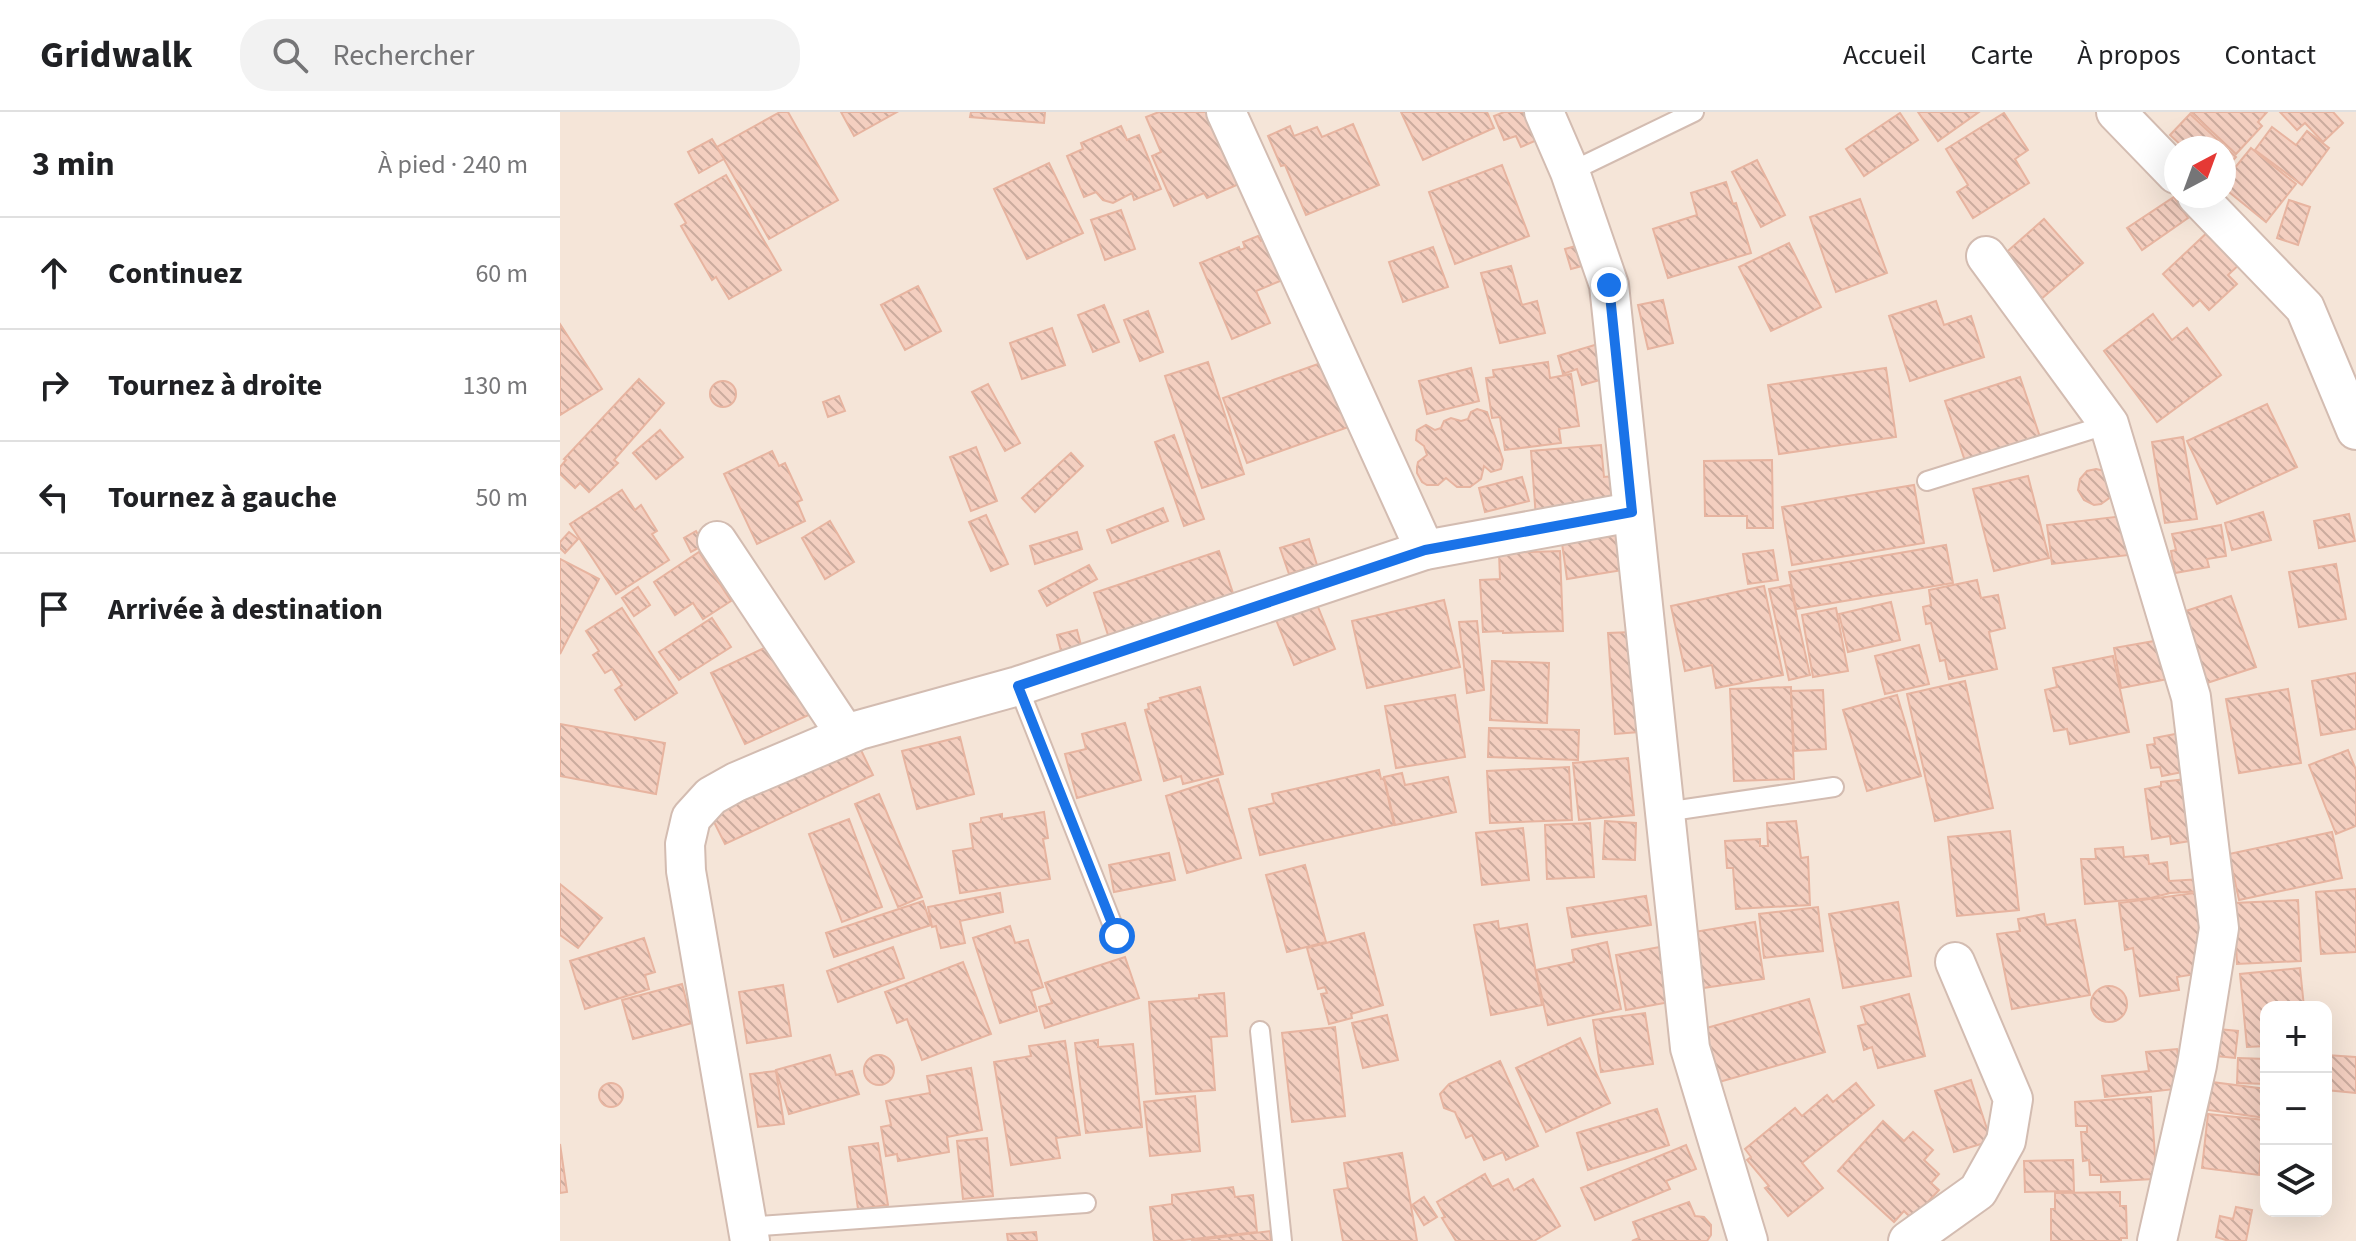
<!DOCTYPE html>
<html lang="fr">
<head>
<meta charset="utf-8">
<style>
	body { margin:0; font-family:"Source Sans 3",sans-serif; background:#f2f2f2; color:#202124 }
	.controls { position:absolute; right:24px; bottom:24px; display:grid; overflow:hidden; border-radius:16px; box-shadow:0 8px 32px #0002 }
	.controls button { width:72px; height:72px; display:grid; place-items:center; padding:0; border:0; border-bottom:2px solid #e0e0e0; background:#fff; color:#202124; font:40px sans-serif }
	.compass { position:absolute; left:1604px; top:24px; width:72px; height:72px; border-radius:50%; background:#fff; box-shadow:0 8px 32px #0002; rotate:41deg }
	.stop { position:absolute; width:24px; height:24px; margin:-18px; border:6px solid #1a73e8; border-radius:50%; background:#fff }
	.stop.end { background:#1a73e8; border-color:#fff; box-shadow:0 2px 8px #0008 }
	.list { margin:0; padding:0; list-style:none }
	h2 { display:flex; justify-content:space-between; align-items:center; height:104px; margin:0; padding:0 32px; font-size:34px }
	h2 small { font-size:26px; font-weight:400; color:#757577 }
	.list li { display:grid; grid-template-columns:52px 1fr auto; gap:24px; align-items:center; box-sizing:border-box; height:112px; padding:0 32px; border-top:2px solid #e0e0e0 }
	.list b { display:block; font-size:30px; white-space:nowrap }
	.list em { font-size:26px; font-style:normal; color:#757577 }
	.icon { flex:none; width:44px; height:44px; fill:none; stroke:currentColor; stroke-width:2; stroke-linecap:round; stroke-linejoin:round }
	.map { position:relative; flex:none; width:1796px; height:1129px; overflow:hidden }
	header { display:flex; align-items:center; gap:48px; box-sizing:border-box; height:112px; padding:0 40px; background:#fff; border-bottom:2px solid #e0e0e0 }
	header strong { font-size:38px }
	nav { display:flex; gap:44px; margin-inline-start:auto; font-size:28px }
	.search { width:560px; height:72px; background:#f2f2f2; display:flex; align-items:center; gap:20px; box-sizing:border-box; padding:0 28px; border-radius:32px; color:#757577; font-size:30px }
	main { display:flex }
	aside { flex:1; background:#fff }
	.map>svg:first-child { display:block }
</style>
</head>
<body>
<header>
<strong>Gridwalk</strong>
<div class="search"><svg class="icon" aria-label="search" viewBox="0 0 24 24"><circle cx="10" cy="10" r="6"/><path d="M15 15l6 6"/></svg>Rechercher</div>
<nav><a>Accueil</a><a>Carte</a><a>À propos</a><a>Contact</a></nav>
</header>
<main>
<aside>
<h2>3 min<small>À pied · 240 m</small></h2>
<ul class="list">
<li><svg class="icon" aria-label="ahead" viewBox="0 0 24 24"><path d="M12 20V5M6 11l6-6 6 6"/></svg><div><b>Continuez</b></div><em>60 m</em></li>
<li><svg class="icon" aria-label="right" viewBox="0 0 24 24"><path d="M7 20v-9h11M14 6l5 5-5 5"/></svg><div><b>Tournez à droite</b></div><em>130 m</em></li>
<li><svg class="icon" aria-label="left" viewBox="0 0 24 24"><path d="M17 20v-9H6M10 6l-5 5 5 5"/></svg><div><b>Tournez à gauche</b></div><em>50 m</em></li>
<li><svg class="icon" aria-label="arrive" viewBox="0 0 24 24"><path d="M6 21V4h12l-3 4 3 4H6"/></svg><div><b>Arrivée à destination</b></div></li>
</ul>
</aside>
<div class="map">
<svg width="1796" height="1129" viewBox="0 0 1796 1129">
	<defs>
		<pattern id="building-back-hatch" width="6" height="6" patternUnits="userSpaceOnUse" patternTransform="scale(2)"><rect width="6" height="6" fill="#f4cfc0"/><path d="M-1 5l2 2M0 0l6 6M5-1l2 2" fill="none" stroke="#cbab9e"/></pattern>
	</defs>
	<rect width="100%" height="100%" fill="#fdf4ea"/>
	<path fill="#f5e5d8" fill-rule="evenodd" d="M0 0H1796V1129H0ZM1616 36H1664V84H1616ZM1706 895H1766V1099H1706Z"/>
	<g fill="url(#building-back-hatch)" stroke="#e7b4a0" stroke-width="2">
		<path d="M220 0H228L278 88 209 127 157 35Z"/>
		<path d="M281 0H337L294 24Z"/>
		<path d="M411 0H485L484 11 410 5Z"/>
		<path d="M599 0H652L679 72 647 86 644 81 614 94 592 44 601 40 586 5Z"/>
		<path d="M841 0H927L934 16 863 48Z"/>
		<path d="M944 0H974L984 25 961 35 956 24 944 28 934 4Z"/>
		<path d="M1358 0H1419L1378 29Z"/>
		<path d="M1631 0H1707L1698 10 1702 14 1676 42Z"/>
		<path d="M1720 0H1773L1783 11 1763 30 1745 11 1737 18Z"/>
		<path d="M1340 1 1358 28 1304 64 1286 37Z"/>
		<path d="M1444 1 1468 38 1455 47 1469 71 1413 106 1397 80 1408 73 1386 37Z"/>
		<path d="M1630 2 1676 45 1664 58V36H1624L1610 23Z"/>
		<path d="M793 12 819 73 746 103 725 53 721 54 708 24 730 14 734 24 757 15 762 25Z"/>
		<path d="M561 14 567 28 579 23 601 77 574 88 572 81 553 91 543 88 536 80 524 85 507 44 523 37 521 31Z"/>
		<path d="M1712 15 1736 33 1747 19 1769 36 1742 73 1695 38Z"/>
		<path d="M152 27 164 47 139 61 128 40Z"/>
		<path d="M1691 36 1736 72 1706 110 1664 76V69Z"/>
		<path d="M1197 48 1225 103 1201 115 1172 60Z"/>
		<path d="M489 51 523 121 467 147 434 77Z"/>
		<path d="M942 53 969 124 895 152 869 80Z"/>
		<path d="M166 63 221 158 169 187 156 165 152 168 121 114 126 111 115 92Z"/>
		<path d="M1166 70 1173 92 1176 91 1191 141 1108 166 1093 117 1137 103 1131 81Z"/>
		<path d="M1614 85 1628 106 1582 138 1567 116Z"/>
		<path d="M1300 87 1327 161 1276 180 1250 105Z"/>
		<path d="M1729 88 1750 95 1738 133 1717 126Z"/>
		<path d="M561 98 575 137 545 148 531 108Z"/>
		<path d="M1484 107 1523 151 1480 188 1442 144Z"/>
		<path d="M1652 116 1683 149 1668 163 1677 172 1649 198 1640 188 1633 194 1603 162Z"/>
		<path d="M698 124 701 129 708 125 725 167 696 179 710 211 672 227 640 151 679 135 680 138 685 136 683 130Z"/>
		<path d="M1229 131 1261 195 1211 219 1179 155Z"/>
		<path d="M1023 132 1029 152 1011 157 1005 137Z"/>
		<path d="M873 135 888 175 843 190 829 150Z"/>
		<path d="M951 154 962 193 977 189 985 221 940 231 921 161Z"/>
		<path d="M358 174 381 219 345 238 321 193Z"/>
		<path d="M1103 188 1113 231 1088 237 1078 193Z"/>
		<path d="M1376 189 1384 213 1411 204 1424 245 1350 269 1329 204Z"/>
		<path d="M544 193 559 230 533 240 518 203Z"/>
		<path d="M588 199 603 240 580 249 564 208Z"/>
		<path d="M1593 202 1612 228 1627 216 1661 263 1597 310 1544 239Z"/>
		<path d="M0 212 42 277 0 303Z"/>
		<path d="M492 216 505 253 462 267 450 231Z"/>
		<path d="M1048 229 1054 264 1022 273 1017 257 1003 262 998 244Z"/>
		<path d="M772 247 797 312 687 351 663 286Z"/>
		<path d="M648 250 684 362 642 376 605 264Z"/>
		<path d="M988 250 990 266 1011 262 1019 314 999 317 1001 331 945 338 940 305 932 306 926 266 934 265 933 258Z"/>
		<path d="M911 256 919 289 867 302 859 269Z"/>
		<path d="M1326 256 1336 325 1219 342 1208 273Z"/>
		<path d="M1460 265 1480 325 1405 349 1385 289Z"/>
		<path d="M79 267 104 291 54 348 58 351 29 380 20 371 15 376 0 362V355L6 348 4 347Z"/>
		<circle cx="163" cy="282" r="13"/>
		<path d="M428 272 460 331 445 339 412 280Z"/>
		<path d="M279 284 285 299 268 305 263 290Z"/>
		<path d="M1707 292 1737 355 1657 392 1627 329Z"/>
		<path d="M917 297 927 300 943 348 941 357 931 360 924 354 921 367 910 375H897L886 366 878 373H867L862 370 857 361V355L858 350 867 343 864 334 856 328 857 318 866 313 875 318 881 316 884 309 891 306 901 309 908 307 911 300Z"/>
		<path d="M100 318 123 345 96 367 73 341Z"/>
		<path d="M614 323 644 407 624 414 595 330Z"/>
		<path d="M1623 325 1637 407 1605 411 1592 330Z"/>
		<path d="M1041 333 1044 365 1053 364 1056 398 976 406 971 339Z"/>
		<path d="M416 335 437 389 411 399 390 345Z"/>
		<path d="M212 339 219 354 225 351 242 388 237 390 245 409 197 432 164 362Z"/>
		<path d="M511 341 523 354 475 400 462 386Z"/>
		<path d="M1212 348 1213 416H1187V404H1145L1144 349Z"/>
		<path d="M1536 357 1545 359 1552 384 1541 392 1534 393 1524 388 1518 378 1520 367 1527 359Z"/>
		<path d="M1468 364 1489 446 1434 459 1413 377Z"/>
		<path d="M962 365 969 389 925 400 919 376Z"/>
		<path d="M1354 373 1364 431 1232 453 1222 395Z"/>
		<path d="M62 378 75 398 81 393 97 419 92 422 109 448 56 482 10 412Z"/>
		<path d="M603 396 608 409 552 431 547 418Z"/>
		<path d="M1703 400 1711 428 1672 438 1665 411Z"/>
		<path d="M1789 402 1795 429 1759 436 1754 409Z"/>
		<path d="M426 403 448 452 431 459 409 410Z"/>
		<path d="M1563 404 1569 443 1492 452 1487 413Z"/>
		<path d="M270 409 294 450 265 467 242 426Z"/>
		<path d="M1661 413 1666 444 1647 447 1649 455 1615 461 1611 439 1616 438 1612 422Z"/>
		<path d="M1063 415 1069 457 1007 467 1001 424Z"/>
		<path d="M136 419 144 433 131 440 124 426Z"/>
		<path d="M9 420 18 427 5 441 0 436V430Z"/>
		<path d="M517 420 522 437 475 452 470 434Z"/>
		<path d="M749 427 757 453 729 462 720 436Z"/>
		<path d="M1386 433 1393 471 1236 497 1229 460Z"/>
		<path d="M1213 438 1218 468 1188 472 1183 442Z"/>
		<path d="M659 439 674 484 549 526 534 481Z"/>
		<path d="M1000 439 1003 519 943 521V519L923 520 920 468 940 467 939 441Z"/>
		<path d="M139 440 171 489 143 507 133 491 115 503 94 470Z"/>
		<path d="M0 447 39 467 0 542Z"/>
		<path d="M1776 452 1786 507 1739 515 1729 460Z"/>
		<path d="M529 453 537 467 487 494 479 479Z"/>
		<path d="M1417 468 1421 486 1438 483 1445 516 1429 520 1437 557 1389 567 1385 548 1380 549 1371 511 1366 512 1363 495 1371 493 1369 478Z"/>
		<path d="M1230 473 1250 563 1229 568 1209 477Z"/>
		<path d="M1204 474 1223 563 1156 576 1152 553 1125 559 1111 494Z"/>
		<path d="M78 475 90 493 74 504 62 486Z"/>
		<path d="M1671 484 1696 555 1644 572 1620 501Z"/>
		<path d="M884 488 900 555 807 576 792 509Z"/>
		<path d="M756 490 775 537 734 553 715 505Z"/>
		<path d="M1331 490 1340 528 1288 540 1279 502Z"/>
		<path d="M62 496 117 581 75 608 55 578 62 573 52 557 45 561 33 543 39 539 26 519Z"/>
		<path d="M1276 496 1288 559 1253 565 1242 503Z"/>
		<path d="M152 506 171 535 119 568 99 540Z"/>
		<path d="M917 509 924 578 907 581 899 510Z"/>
		<path d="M517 518 521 533 501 539 497 523Z"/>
		<path d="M1072 520 1079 620 1055 622 1048 521Z"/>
		<path d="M1600 528 1608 567 1561 576 1554 536Z"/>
		<path d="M219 529 253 601 185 632 151 561Z"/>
		<path d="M1359 533 1369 572 1325 582 1315 544Z"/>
		<path d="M1553 544 1569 620 1510 632 1507 617 1494 619 1485 578 1497 575 1493 556Z"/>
		<path d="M932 549 989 551 987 611 930 608Z"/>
		<path d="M1796 561V617L1761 623 1752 569Z"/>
		<path d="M1405 569 1433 696 1375 709 1347 582Z"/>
		<path d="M640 575 663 662 623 672 621 664 604 669 585 598 589 597 588 592 601 588 600 586Z"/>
		<path d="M1231 575 1234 667 1174 669 1170 577Z"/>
		<path d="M1728 577 1741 651 1679 661 1666 587Z"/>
		<path d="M1263 578 1266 637 1234 639 1231 579Z"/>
		<path d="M895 583 905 645 836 656 825 594Z"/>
		<path d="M1337 583 1361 664 1307 679 1283 598Z"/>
		<path d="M565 611 581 668 517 686 505 642 526 637 522 622Z"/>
		<path d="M0 612 105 631 96 682 0 664Z"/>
		<path d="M929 616 1019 618 1018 648 928 645Z"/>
		<path d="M1626 620 1633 658 1602 664 1600 655 1591 656 1587 633 1595 632 1594 626Z"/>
		<path d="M400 625 414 682 357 697 342 639Z"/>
		<path d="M299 634 313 663 165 732 151 704Z"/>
		<path d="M1788 638 1796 658V714L1776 722 1749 653Z"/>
		<path d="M1068 646 1074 703 1019 708 1013 651Z"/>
		<path d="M1009 655 1012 708 930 711 927 659Z"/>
		<path d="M819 658 821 667 824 666 834 713 700 743 689 697 714 691 712 682Z"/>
		<path d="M842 661 845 673 888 665 896 700 835 713 824 665Z"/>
		<path d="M1634 666 1643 727 1611 732 1610 724 1592 727 1585 677 1601 674V670Z"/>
		<path d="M658 667 681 746 627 761 606 684Z"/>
		<path d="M319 682 362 785 338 795 295 692Z"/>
		<path d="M484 700 488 726 483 727 490 767 400 781 393 739 413 736 410 712 421 710V706L442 702V707Z"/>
		<path d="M289 707 322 795 282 810 249 722Z"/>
		<path d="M1045 709 1076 711 1075 748 1043 747Z"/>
		<path d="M1236 709 1241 746 1248 745 1250 793 1176 797 1173 756H1167L1165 729 1200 727V734H1208L1207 711Z"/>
		<path d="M1030 711 1034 765 987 767 985 713Z"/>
		<path d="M963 716 969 768 922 773 916 721Z"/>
		<path d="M1450 719 1459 798 1397 804 1388 725Z"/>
		<path d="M1772 720 1782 766 1679 788 1669 742Z"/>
		<path d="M1563 735 1564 745 1588 743 1589 752 1607 750 1609 769 1642 767V779L1610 781 1591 786 1525 792 1521 747H1536L1535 737Z"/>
		<path d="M609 741 615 768 554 780 549 753Z"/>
		<path d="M745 753 766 830 727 840 706 763Z"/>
		<path d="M0 772 42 806 18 836 0 823Z"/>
		<path d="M1796 777V840L1761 842 1756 780Z"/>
		<path d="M1642 780 1649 827 1637 828 1642 861 1617 865 1619 878 1580 884 1573 836 1565 838 1559 791Z"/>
		<path d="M440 781 443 800 400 809 405 831 381 836 376 814 372 815 368 795Z"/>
		<path d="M1086 784 1091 813 1012 825 1007 796Z"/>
		<path d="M1738 788 1741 849 1677 852 1674 791Z"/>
		<path d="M363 789 371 813 274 845 266 821Z"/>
		<path d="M1338 790 1351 864 1283 876 1269 802Z"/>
		<path d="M1258 795 1263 839 1204 846 1199 802Z"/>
		<path d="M1484 802 1486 813 1515 808 1530 883 1452 897 1437 822 1460 819 1458 807Z"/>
		<path d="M938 809 939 817 967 812 982 893 931 903 914 813Z"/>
		<path d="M1195 810 1204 867 1143 876 1134 820Z"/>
		<path d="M450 814 455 831 468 828 483 875 471 879 477 899 440 911 413 826Z"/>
		<path d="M804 821 823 893 791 902 792 906 769 912 761 882 767 881 765 875 758 877 747 836Z"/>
		<path d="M84 826 95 860 85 863 89 877 25 897 10 849Z"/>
		<path d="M1047 830 1061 897 988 913 976 858 1014 850 1012 838Z"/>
		<path d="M333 835 344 866 278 890 267 859Z"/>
		<path d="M1100 835 1110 890 1066 898 1056 843Z"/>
		<path d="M565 845 579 886 485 916 479 895 492 891 485 871Z"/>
		<path d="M403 850 431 922 362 948 347 907 337 911 325 880Z"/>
		<path d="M1740 856 1744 895H1706V934L1687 935 1680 862Z"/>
		<path d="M122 872 132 911 73 927 62 888Z"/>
		<path d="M223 873 231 924 187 931 179 880Z"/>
		<circle cx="1549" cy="892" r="18"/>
		<path d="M664 881 667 924 651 925 655 978 596 982 589 890 639 886V883Z"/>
		<path d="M1349 882 1365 944 1318 956 1312 935 1304 938 1298 914 1306 912 1301 895Z"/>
		<path d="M1249 887 1265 940 1159 970 1143 917Z"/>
		<path d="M1085 901 1093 952 1041 960 1033 908Z"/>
		<path d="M827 903 838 948 803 956 792 911Z"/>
		<path d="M775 915 785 1004 732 1010 722 921Z"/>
		<path d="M1658 917 1678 919 1675 946 1656 944Z"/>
		<path d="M1020 926 1050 991 986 1020 956 956Z"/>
		<path d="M538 928V935L573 932 582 1015 526 1021 515 931Z"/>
		<path d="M505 929 520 1023 496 1026 500 1046 451 1053 434 950 471 944 469 934Z"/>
		<path d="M1617 937 1624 976 1545 985 1542 964 1589 959 1586 940Z"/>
		<circle cx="319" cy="958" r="15"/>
		<path d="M270 943 276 963 292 959 299 982 229 1002 216 958Z"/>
		<path d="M1766 943 1796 945V981L1766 978Z"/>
		<path d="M1678 946 1706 947V972L1677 971Z"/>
		<path d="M940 949 978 1034 946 1048 943 1040 924 1048 912 1023 906 1026 895 1000 884 996 880 982 889 972Z"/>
		<path d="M411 956 422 1018 387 1025 389 1040 338 1049 337 1042 326 1044 321 1015 331 1013 326 989 370 981 367 964Z"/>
		<path d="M216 959 224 1012 198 1015 190 962Z"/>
		<path d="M1411 968 1431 1029 1394 1040 1375 979Z"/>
		<path d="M1652 970 1706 977V1006L1648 998Z"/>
		<path d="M1296 971 1314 993 1242 1051 1263 1076 1228 1104 1205 1076 1209 1074 1187 1048 1191 1045 1185 1037 1235 996 1242 1004 1267 983 1273 990Z"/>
		<circle cx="51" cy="983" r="12"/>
		<path d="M635 984 640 1039 590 1044 584 990Z"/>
		<path d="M1591 985 1596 1060H1592L1593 1067 1541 1070V1063H1530L1529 1048 1523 1049 1521 1020H1527V1014H1516L1515 990Z"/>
		<path d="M1097 997 1109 1033 1028 1058 1017 1021Z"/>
		<path d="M1648 1002 1704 1008 1699 1063 1642 1056Z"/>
		<path d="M1323 1009 1344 1029 1353 1020 1373 1038 1364 1048 1379 1062 1371 1071 1379 1078 1352 1107 1344 1099 1334 1110 1278 1059Z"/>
		<path d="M427 1026 433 1084 403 1087 397 1029Z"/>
		<path d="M318 1031 328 1093 298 1097 289 1035Z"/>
		<path d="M0 1032 7 1080 0 1081Z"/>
		<path d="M1126 1033 1136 1057 1106 1069 1110 1077 1035 1108 1021 1076Z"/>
		<path d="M842 1041 857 1129H783L774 1078 788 1076 784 1051Z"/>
		<path d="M1513 1048 1514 1079 1465 1080 1464 1049Z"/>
		<path d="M925 1062 932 1075 948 1067 954 1078 973 1067 1000 1114 974 1129H896L882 1106 885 1105 877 1090Z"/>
		<path d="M673 1075 675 1085 693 1083 697 1120 615 1129H594L590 1095 612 1092V1083Z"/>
		<path d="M1560 1080V1094H1566L1567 1126H1561V1129H1491V1097H1495V1081Z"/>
		<path d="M864 1085 877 1105 864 1113 852 1093Z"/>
		<path d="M1129 1090 1135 1104 1144 1105 1151 1113V1123L1147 1129H1072L1079 1126 1073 1110Z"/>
		<path d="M1676 1095 1692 1098 1686 1129H1669L1656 1125 1660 1104 1673 1107Z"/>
		<path d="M710 1119 711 1129H631Z"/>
		<path d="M476 1120 477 1129H448L447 1122Z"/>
	</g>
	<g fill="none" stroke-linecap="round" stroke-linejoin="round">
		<g stroke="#d3bcb1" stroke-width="22">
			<g id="service">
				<path d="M1010 60 1134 0"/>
				<path d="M1367 369 1549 312"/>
				<path d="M458 574 557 824"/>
				<path d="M1105 700 1274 675"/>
				<path d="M700 919 722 1129"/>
				<path d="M186 1115 526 1091"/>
			</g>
		</g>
		<g stroke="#d3bcb1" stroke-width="42">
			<g id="minor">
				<path d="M666 0 865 438"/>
				<path d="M984 0 1010 60 1049 173 1130 936 1188 1129"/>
				<path d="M1556 0 1616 62"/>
				<path d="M1637 84 1745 196 1796 318"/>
				<path d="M1426 144 1549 312 1631 585 1659 816 1637 953 1597 1129"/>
				<path d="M157 429 286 623"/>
				<path d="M190 1129 126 759 125 732 131 706 151 684 176 670 299 618 458 574 865 438 1072 400"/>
				<path d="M1348 1129 1418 1079 1446 1029 1453 987 1395 850"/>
			</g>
		</g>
		<use href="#service" stroke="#fff" stroke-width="18"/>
		<use href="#minor" stroke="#fff" stroke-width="38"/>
	</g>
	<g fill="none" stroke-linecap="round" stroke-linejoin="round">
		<path stroke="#1a73e8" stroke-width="10" d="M557 824 458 574 865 438 1072 400 1049 173"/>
	</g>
</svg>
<div class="controls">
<button>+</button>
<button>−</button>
<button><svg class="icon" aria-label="layers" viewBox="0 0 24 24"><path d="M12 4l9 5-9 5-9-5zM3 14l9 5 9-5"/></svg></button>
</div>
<svg class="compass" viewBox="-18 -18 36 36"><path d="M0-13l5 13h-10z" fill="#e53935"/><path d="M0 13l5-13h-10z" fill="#757577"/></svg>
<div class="stop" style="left:557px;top:824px"></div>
<div class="stop end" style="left:1049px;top:173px"></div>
</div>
</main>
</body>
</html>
